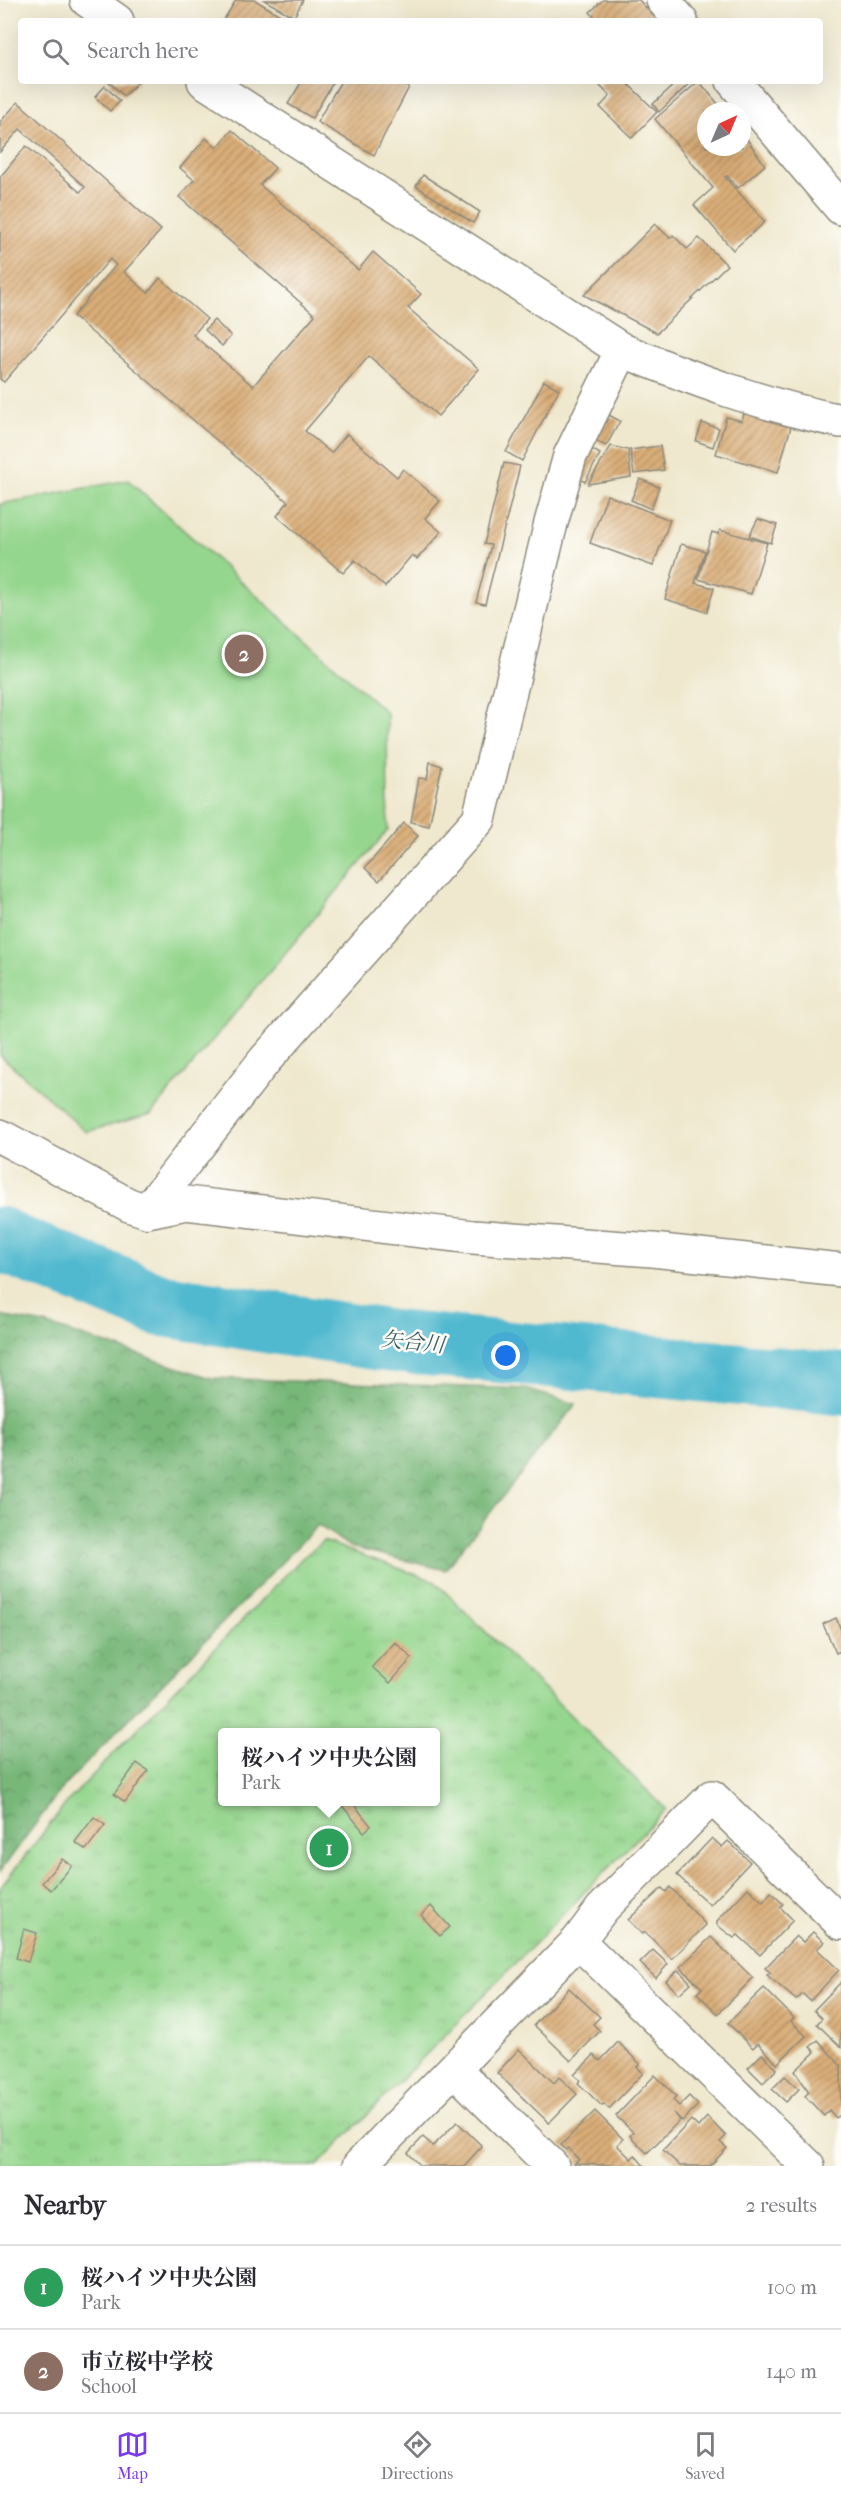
<!DOCTYPE html>
<html lang="en">
<head>
<meta charset="utf-8">
<style>
	body { margin:0; font-family:"IM FELL French Canon","Noto Serif JP",serif; background:#f2f2f3; color:#2b2b33 }
	.compass { position:absolute; left:697px; top:102px; width:54px; height:54px; border-radius:50%; background:#fff; box-shadow:0 6px 24px #0002; rotate:44deg }
	.you { position:absolute; left:506px; top:1356px; width:21px; height:21px; margin:-15px; border:4px solid #fff; border-radius:50%; background:#1a73e8; box-shadow:0 0 0 9px #1a73e833 }
	.badge { display:grid; place-items:center; width:39px; height:39px; border-radius:50%; background:#7c3aed; color:#fff; font-size:20px; font-weight:700 }
	.pin { position:absolute; translate:-50% -50%; border:3px solid #fff; box-shadow:0 2px 6px #0006 }
	.popup { position:absolute; left:218px; top:1728px; width:222px; height:78px; box-sizing:border-box; display:grid; place-content:center; border-radius:6px; background:#fff; filter:drop-shadow(0 2px 4px #0005); font-size:20px; white-space:nowrap; color:#7c7c81 }
	.popup b { font-size:22px; color:#2b2b33 }
	.popup::after { content:''; position:absolute; left:50%; top:100%; margin-left:-12px; border:12px solid transparent; border-top-color:#fff }
	.list { margin:0; padding:0; list-style:none }
	h2 { display:flex; justify-content:space-between; align-items:center; height:78px; margin:0; padding:0 24px; font-size:26px }
	h2 small { font-size:20px; font-weight:400; color:#7c7c81 }
	.list li { display:grid; grid-template-columns:39px 1fr auto; gap:18px; align-items:center; box-sizing:border-box; height:84px; padding:0 24px; border-top:2px solid #e1e1e2 }
	.list b { display:block; font-size:22px; white-space:nowrap }
	.list p { margin:0; font-size:20px; white-space:nowrap; color:#7c7c81 }
	.list em { font-size:20px; font-style:normal; color:#7c7c81 }
	.icon { flex:none; width:33px; height:33px; fill:none; stroke:currentColor; stroke-width:2; stroke-linecap:round; stroke-linejoin:round }
	.map { position:relative; flex:none; width:841px; height:2166px; overflow:hidden }
	.search { position:absolute; background:#fff; box-shadow:0 6px 24px #0002; left:18px; right:18px; top:18px; height:66px; display:flex; align-items:center; gap:15px; box-sizing:border-box; padding:0 21px; border-radius:6px; color:#7c7c81; font-size:22px }
	.sheet { height:246px; background:#fff }
	nav { display:flex; justify-content:space-around; align-items:center; box-sizing:border-box; height:84px; border-top:2px solid #e1e1e2; background:#fff; font-size:16px; color:#7c7c81 }
	nav a { display:grid; justify-items:center; gap:3px }
	nav .on { color:#7c3aed }
	.map>svg:first-child { display:block }
</style>
</head>
<body>
<div class="map">
<svg width="841" height="2166" viewBox="0 0 841 2166">
	<defs>
		<pattern id="forest-crowns" width="20" height="18" patternUnits="userSpaceOnUse" patternTransform="scale(1.5)"><rect width="20" height="18" fill="#77b778"/><path d="M2 6a3 3 0 1 1 6 0M12 15a3 3 0 1 1 6 0" fill="none" stroke="#629563"/></pattern>
		<pattern id="park-tufts" width="24" height="20" patternUnits="userSpaceOnUse" patternTransform="scale(1.5)"><rect width="24" height="20" fill="#94d68d"/><path d="M3 7l-1-3M5 7V3M7 7l1-3M15 17l-1-3M17 17v-4M19 17l1-3" fill="none" stroke="#80b87a"/></pattern>
		<pattern id="building-hatch" width="6" height="6" patternUnits="userSpaceOnUse" patternTransform="scale(1.5)"><rect width="6" height="6" fill="#daae78"/><path d="M-1 1l2-2M0 6l6-6M5 7l2-2" fill="none" stroke="#b18e63"/></pattern>
	</defs>
	<rect width="100%" height="100%" fill="#fdfcf7"/>
	<filter id="ink" filterUnits="userSpaceOnUse"><feTurbulence type="fractalNoise" baseFrequency=".0167" numOctaves="2"/><feDisplacementMap in="SourceGraphic" scale="12" xChannelSelector="R" yChannelSelector="G"/><feConvolveMatrix kernelMatrix="1 2 1 2 8 2 1 2 1" color-interpolation-filters="sRGB"/></filter>
	<filter id="wash" filterUnits="userSpaceOnUse"><feTurbulence type="fractalNoise" baseFrequency=".008" numOctaves="4" result="noise"/><feDisplacementMap in="SourceGraphic" scale="24" xChannelSelector="R" yChannelSelector="G"/><feGaussianBlur stdDeviation="1.35" result="paint"/><feColorMatrix in="noise" values="0 0 0 0 0 0 0 0 0 0 0 0 0 0 0 0 0 1.4 0 .05"/><feComposite in="paint" operator="in"/></filter>
	<g filter="url(#wash)">
		<rect width="100%" height="100%" fill="#efe8ce"/>
		<path fill="#94d68d" stroke="#60805c" stroke-width="1.5" d="M128 480 387 713 388 830 151 1114 86 1132 0 1055V504Z"/>
		<path fill="url(#forest-crowns)" stroke="#517152" stroke-width="1.5" d="M0 1316 45 1324 211 1378 525 1389 576 1404 445 1570 350 1547 318 1525 62 1788 0 1872Z"/>
		<path fill="url(#park-tufts)" stroke="#60805c" stroke-width="1.5" fill-rule="evenodd" d="M323 1541 434 1581 666 1809 317 2166H0V1888L68 1801 302 1558ZM222 1732H436V1802H222Z"/>
		<g fill="none" stroke-linecap="round" stroke-linejoin="round">
			<path stroke="#51b9cf" stroke-width="63" d="M0 1238 8 1243 160 1305 390 1341 841 1384"/>
		</g>
		<g id="blocks">
			<g fill="url(#building-hatch)">
				<path d="M236 0H255L290 21H223Z"/>
				<path d="M264 0H303L294 17Z"/>
				<path d="M603 0H639L658 21H598L590 12Z"/>
				<path d="M108 81H139L124 96Z"/>
				<path d="M302 81H334L312 118 288 104Z"/>
				<path d="M341 81H398L409 87 374 155 317 122Z"/>
				<path d="M602 81H625L657 112 632 138 600 107 610 96 599 85Z"/>
				<path d="M678 81H692L659 112 653 104Z"/>
				<path d="M699 81 724 111H706V147H742V132L765 165 738 188 727 176 725 177 765 222 733 250 694 205 713 188 655 119Z"/>
				<path d="M105 86 120 101 110 111 95 97Z"/>
				<path d="M18 102 161 230 124 272 148 293 160 278 207 319 193 335 253 386 315 315 179 197 194 180 180 168 206 138 217 148 232 130 275 168 260 185 358 270 373 252 421 294 408 308 479 369 438 416 369 356 305 431 331 453 347 434 397 477 403 469 440 501 425 518 441 532 417 559 412 555 385 587 355 560 343 573 277 516 288 502 73 316 116 265 110 259 4 382 0 379V177L26 146 80 192 85 187 20 129 0 152V122Z"/>
				<path d="M423 175 480 212 473 223 416 186Z"/>
				<path d="M655 224 670 238 673 235 687 249 699 238 727 265 657 333 584 295Z"/>
				<path d="M214 320 231 336 222 346 205 330Z"/>
				<path d="M544 381 559 389 522 461 506 452Z"/>
				<path d="M745 410 792 423 778 472 716 454 726 417 742 421Z"/>
				<path d="M609 415 620 421 606 446 594 440Z"/>
				<path d="M702 423 719 428 713 447 696 441Z"/>
				<path d="M611 446 628 450 631 477 588 484Z"/>
				<path d="M660 446 664 470 634 474 630 450Z"/>
				<path d="M590 448 600 454 585 482 575 476Z"/>
				<path d="M504 463 520 466 485 604 476 602 491 545 484 544Z"/>
				<path d="M640 479 659 487 651 509 631 500Z"/>
				<path d="M607 495 670 520 653 566 590 543Z"/>
				<path d="M758 519 777 525 771 543 749 536Z"/>
				<path d="M720 530 767 543 751 594 698 579 712 532 718 534Z"/>
				<path d="M681 544 705 551 695 583 714 588 707 612 665 599Z"/>
				<path d="M430 762 442 766 429 826 411 822 419 778 427 779Z"/>
				<path d="M404 823 418 836 379 881 365 868Z"/>
				<path d="M836 1618 841 1630V1651L836 1653 823 1624Z"/>
				<path d="M395 1642 412 1658 390 1683 372 1667Z"/>
				<path d="M137 1763 148 1771 125 1802 114 1794Z"/>
				<path d="M339 1802H352L371 1826 364 1832Z"/>
				<path d="M94 1817 105 1825 86 1850 75 1842Z"/>
				<path d="M712 1838 722 1847 728 1841 750 1862 710 1905 677 1875Z"/>
				<path d="M62 1859 72 1866 51 1890 42 1883Z"/>
				<path d="M670 1887 706 1925 672 1959 645 1932 642 1934 628 1920 662 1888 666 1892Z"/>
				<path d="M748 1888 763 1902 771 1892 783 1904 780 1907 793 1920 760 1955 738 1935 734 1938 717 1925V1921Z"/>
				<path d="M431 1906 450 1927 440 1936 421 1915Z"/>
				<path d="M24 1929 37 1933 28 1962 16 1958Z"/>
				<path d="M813 1932 824 1942 817 1949 839 1970 810 2001 803 1994 796 2000 767 1975 771 1973 765 1968 796 1936 803 1942Z"/>
				<path d="M711 1937 753 1978 718 2014 697 1993 702 1988 680 1967Z"/>
				<path d="M653 1950 668 1964 656 1978 640 1963Z"/>
				<path d="M678 1970 691 1983 679 1994 666 1981Z"/>
				<path d="M841 1982V2047L817 2024 822 2018 814 2010Z"/>
				<path d="M569 1988 600 2017 593 2024 600 2031 571 2061 534 2025Z"/>
				<path d="M764 1988 794 2018 791 2021 806 2036 777 2064 758 2043 753 2048 728 2023Z"/>
				<path d="M818 2040 841 2066V2113L836 2118 829 2110 824 2116 805 2096 809 2092 795 2071 815 2052 810 2047Z"/>
				<path d="M618 2042 640 2064 637 2067 643 2073 609 2109 604 2104 602 2106 578 2083 580 2080 574 2075 594 2055 600 2061Z"/>
				<path d="M519 2049 554 2083 559 2077 577 2094 549 2123 497 2073Z"/>
				<path d="M762 2054 777 2069 763 2083 748 2068Z"/>
				<path d="M655 2075 676 2096 673 2100 679 2106 689 2096 698 2105 682 2121 673 2112 680 2120 647 2153 630 2136 633 2132 616 2116Z"/>
				<path d="M785 2076 799 2089 786 2102 772 2089Z"/>
				<path d="M595 2111 623 2139 617 2145 631 2159 635 2155 644 2166 574 2164 579 2160 568 2148 566 2150 561 2145Z"/>
				<path d="M707 2117 726 2136 720 2142 727 2148 710 2166H680L663 2150 691 2120 698 2127Z"/>
				<path d="M457 2122 482 2146 464 2166H421L408 2153 423 2137 433 2146Z"/>
			</g>
		</g>
	</g>
	<g filter="url(#ink)">
		<use href="#blocks" fill-opacity="0" stroke="#8d8a7c" stroke-width="1.5"/>
		<g fill="none" stroke-linecap="round" stroke-linejoin="round">
			<g stroke="#8d8a7c" stroke-width="36">
				<g id="street">
					<path d="M87 0 117 21"/>
					<path d="M663 0 681 21"/>
					<path d="M204 81 622 350C693 379 766 406 841 421"/>
					<path d="M733 81 841 208"/>
					<path d="M0 1136 129 1205 147 1211 186 1203 473 1237 652 1250 841 1270"/>
					<path d="M147 1211 265 1060 479 819 551 523 570 456 622 350"/>
					<path d="M454 2069 552 2166"/>
					<path d="M359 2166 578 1941 602 1909 712 1797 841 1923"/>
				</g>
			</g>
			<g stroke="#8d8a7c" stroke-width="36">
				<path id="secondary" d="M578 1941 808 2166"/>
			</g>
			<use href="#street" stroke="#fff" stroke-width="33"/>
			<use href="#secondary" stroke="#fff" stroke-width="33"/>
		</g>
	</g>
	<g text-anchor="middle" dominant-baseline="central" stroke-width="5" stroke-linejoin="round" paint-order="stroke">
		<g font-size="21" font-style="italic" fill="#385d64" stroke="#fdfcf7">
			<text transform="translate(413 1342) rotate(6)">矢合川</text>
		</g>
	</g>
</svg>
<svg class="compass" viewBox="-18 -18 36 36"><path d="M0-13l5 13h-10z" fill="#e53935"/><path d="M0 13l5-13h-10z" fill="#7c7c81"/></svg>
<div class="you"></div>
<div class="pin badge" style="left:329px;top:1848px;background:#2e9e5b">1</div>
<div class="popup"><b>桜ハイツ中央公園</b>Park</div>
<div class="pin badge" style="left:244px;top:654px;background:#8d6e63">2</div>
<div class="search"><svg class="icon" aria-label="search" viewBox="0 0 24 24"><circle cx="10" cy="10" r="6"/><path d="M15 15l6 6"/></svg>Search here</div>
</div>
<section class="sheet">
<h2>Nearby<small>2 results</small></h2>
<ul class="list">
<li><span class="badge" style="background:#2e9e5b">1</span><div><b>桜ハイツ中央公園</b><p>Park</p></div><em>100 m</em></li>
<li><span class="badge" style="background:#8d6e63">2</span><div><b>市立桜中学校</b><p>School</p></div><em>140 m</em></li>
</ul>
</section>
<nav>
<a class="on"><svg class="icon" aria-label="map" viewBox="0 0 24 24"><path d="M3 6l6-2 6 2 6-2v14l-6 2-6-2-6 2zM9 4v14M15 6v14"/></svg>Map</a>
<a><svg class="icon" aria-label="directions" viewBox="0 0 24 24"><path d="M12 3l9 9-9 9-9-9zM9 14v-3h6M13 9l2 2-2 2"/></svg>Directions</a>
<a><svg class="icon" aria-label="saved" viewBox="0 0 24 24"><path d="M7 4h10v16l-5-4-5 4z"/></svg>Saved</a>
</nav>
</body>
</html>
